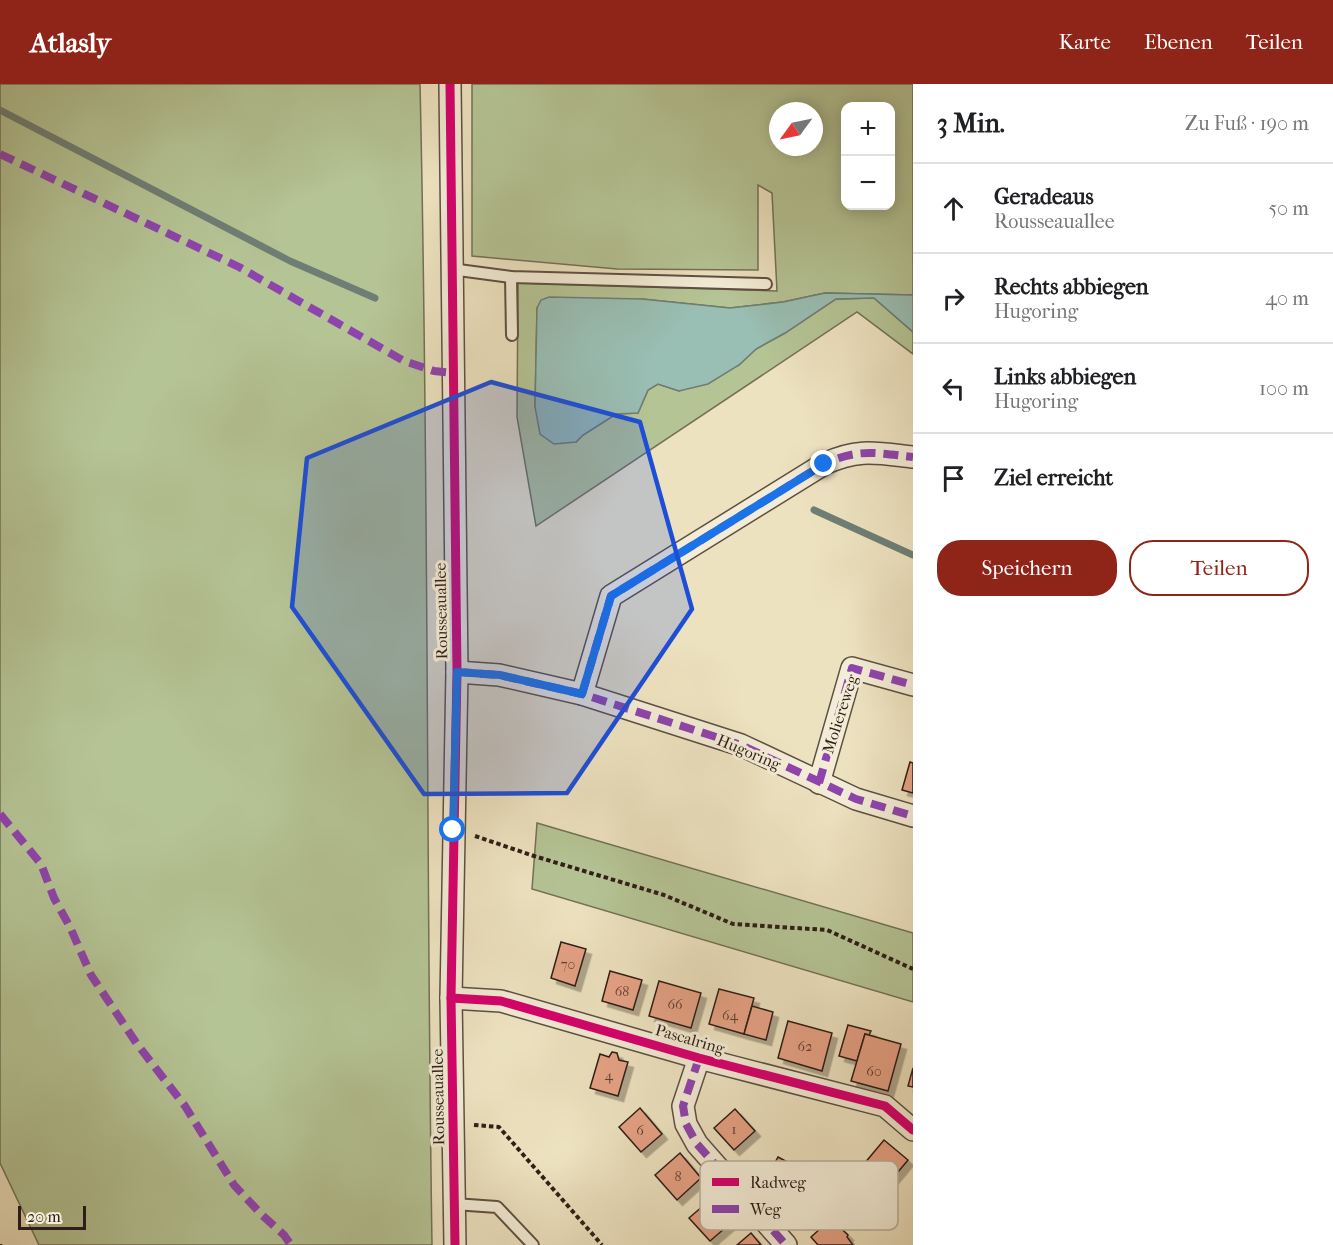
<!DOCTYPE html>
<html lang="de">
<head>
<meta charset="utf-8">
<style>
	body { margin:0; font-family:"IM FELL French Canon",serif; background:#f6f6f6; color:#202124 }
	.controls { position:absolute; right:18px; top:18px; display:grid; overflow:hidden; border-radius:12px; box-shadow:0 3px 15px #0003 }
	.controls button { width:54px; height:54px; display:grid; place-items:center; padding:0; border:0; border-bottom:2px solid #e0e0e0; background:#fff; color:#202124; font:30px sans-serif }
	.compass { position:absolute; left:769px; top:18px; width:54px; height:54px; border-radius:50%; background:#fff; box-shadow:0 3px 15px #0003; rotate:237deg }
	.scale { position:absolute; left:18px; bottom:15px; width:68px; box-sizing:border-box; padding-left:6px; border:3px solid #2f1e17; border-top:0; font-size:16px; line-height:21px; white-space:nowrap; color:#2f1e17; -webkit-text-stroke:4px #f3ecd6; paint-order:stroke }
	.stop { position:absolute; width:18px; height:18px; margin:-14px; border:4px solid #1a73e8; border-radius:50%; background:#fff }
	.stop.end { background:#1a73e8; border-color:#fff; box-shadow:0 2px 6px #0008 }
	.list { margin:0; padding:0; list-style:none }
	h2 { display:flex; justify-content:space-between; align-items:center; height:78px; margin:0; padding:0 24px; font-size:26px }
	h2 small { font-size:20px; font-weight:400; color:#757577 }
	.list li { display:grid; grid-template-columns:39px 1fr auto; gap:18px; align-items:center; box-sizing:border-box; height:90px; padding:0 24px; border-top:2px solid #e0e0e0 }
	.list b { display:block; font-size:22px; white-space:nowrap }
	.list p { margin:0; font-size:20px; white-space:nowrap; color:#757577 }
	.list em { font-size:20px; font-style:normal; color:#757577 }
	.actions { display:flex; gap:12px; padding:18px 24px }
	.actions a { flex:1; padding:14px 0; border:2px solid #8f2418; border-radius:24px; text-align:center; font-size:21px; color:#8f2418 }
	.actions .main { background:#8f2418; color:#fff }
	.icon { flex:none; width:33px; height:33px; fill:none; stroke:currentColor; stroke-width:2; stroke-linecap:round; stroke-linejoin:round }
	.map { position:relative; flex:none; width:913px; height:1161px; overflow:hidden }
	header { display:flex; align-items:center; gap:36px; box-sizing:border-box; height:84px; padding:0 30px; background:#8f2418; color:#fff }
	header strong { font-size:28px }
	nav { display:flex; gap:33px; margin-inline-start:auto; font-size:21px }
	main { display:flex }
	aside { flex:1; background:#fff }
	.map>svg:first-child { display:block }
</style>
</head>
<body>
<header>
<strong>Atlasly</strong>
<nav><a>Karte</a><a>Ebenen</a><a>Teilen</a></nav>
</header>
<main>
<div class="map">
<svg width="913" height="1161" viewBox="0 0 913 1161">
	<defs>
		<filter id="shadow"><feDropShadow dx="5.5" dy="5.5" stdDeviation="0" flood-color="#0004"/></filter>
	</defs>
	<rect width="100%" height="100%" fill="#ede2c0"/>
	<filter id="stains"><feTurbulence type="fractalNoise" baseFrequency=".00333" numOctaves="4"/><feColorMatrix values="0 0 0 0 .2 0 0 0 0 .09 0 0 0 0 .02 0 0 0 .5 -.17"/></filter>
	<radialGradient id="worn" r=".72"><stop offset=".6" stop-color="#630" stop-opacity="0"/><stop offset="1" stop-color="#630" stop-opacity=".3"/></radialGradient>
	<g fill="#b5c495" stroke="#727156" stroke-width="1.5" fill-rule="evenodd">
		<path d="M0 0H420C429 387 426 774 432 1161H39L0 1079Z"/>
		<path d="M472 0H913V211L825 209 783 218 730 224 642 215 537 224 535 323 576 358 583 351 616 330 638 329 648 306 658 300 679 307 739 281 756 265 785 249 836 215 874 214 913 248V270L857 228 536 442 517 333 518 199 777 207 772 109 758 101V186L617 185 472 172ZM846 22H890V122H846ZM778 27H814V63H778Z"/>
		<path d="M537 739 913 849V918L532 805Z"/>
	</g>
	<path fill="#99beb3" stroke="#6f7e75" stroke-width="1.5" d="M825 209 913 211V248L874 214 836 215 785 249 756 265 739 281 708 300 679 307 658 300 648 306 638 329 616 330 583 351 576 358 554 360 540 350 535 323 537 224 541 216 549 213 642 215 730 224 783 218Z"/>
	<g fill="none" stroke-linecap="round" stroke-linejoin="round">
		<g stroke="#6f7e75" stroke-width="7">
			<path d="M0 26 290 177 375 214"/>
			<path d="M814 426 913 471"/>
		</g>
	</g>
	<g fill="#e6a285" stroke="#2f1e17" stroke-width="1.5" filter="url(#shadow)">
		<path d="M910 678 913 679V709L902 706Z"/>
		<path d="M561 858 586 865 575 902 551 894Z"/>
		<path d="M610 887 642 896 633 926 602 917Z"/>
		<path d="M659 897 701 909 691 944 649 932Z"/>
		<path d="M719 905 754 914 744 950 709 940Z"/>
		<path d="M752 922 773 928 766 956 744 950Z"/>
		<path d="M788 937 832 949 822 987 778 974Z"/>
		<path d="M848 941 871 947 869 951 865 950 857 977 839 972Z"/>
		<path d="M865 950 901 960 888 1007 851 997Z"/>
		<path d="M612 968 617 969 619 976 628 978 618 1012 590 1004 600 970 609 973Z"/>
		<path d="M913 984V1003L908 1002Z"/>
		<path d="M640 1024 662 1050 641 1068 619 1043Z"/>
		<path d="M735 1025 755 1047 734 1066 714 1044Z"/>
		<path d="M884 1056 908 1076 888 1100 864 1080Z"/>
		<path d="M680 1069 701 1094 677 1116 655 1091Z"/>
		<path d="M778 1073 808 1089 795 1115 764 1099Z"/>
		<path d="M711 1115 732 1138 710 1157 689 1134Z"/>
		<path d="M831 1135 848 1151 847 1153 853 1161H818L811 1153Z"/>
		<path d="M751 1149 761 1161H737Z"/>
	</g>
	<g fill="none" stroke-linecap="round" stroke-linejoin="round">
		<g stroke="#5e4f41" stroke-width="14">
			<g id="service">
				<path d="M451 185 511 193 766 200"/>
				<path d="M511 193 512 251"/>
				<path d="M454 1120 497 1123 533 1161"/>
			</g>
		</g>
		<g stroke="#5e4f41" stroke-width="24">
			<g id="minor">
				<path d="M450 0 457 588 451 914 455 1161"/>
				<path d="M457 588 499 591 582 610 741 661 856 715 913 732"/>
				<path d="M582 610 611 512 824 380C858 364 877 369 913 373"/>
				<path d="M819 699 852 584 913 601"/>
				<path d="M451 914 501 917 699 974 885 1022 913 1046"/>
				<path d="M699 974 683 1022 686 1040 697 1060 786 1161"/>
			</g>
		</g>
		<g stroke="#2f1e17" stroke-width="4" stroke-dasharray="4.5 3" stroke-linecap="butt">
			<path d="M475 752 534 772 664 811 733 840 827 846 913 885"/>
			<path d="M474 1041 499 1043 602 1161"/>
		</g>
		<use href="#service" stroke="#f3ecd6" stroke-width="10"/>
		<use href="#minor" stroke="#f3ecd6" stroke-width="21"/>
		<path stroke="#2f1e17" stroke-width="4.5" stroke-dasharray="10 10" stroke-linecap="butt" d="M0 1160V1161"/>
		<g stroke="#8e44ad" stroke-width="8" stroke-dasharray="15 8" stroke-linecap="butt">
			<path d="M0 70 239 183 404 277 434 287 452 289"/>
			<path d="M457 588 499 591 582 610 741 661 856 715 913 732"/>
			<path d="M582 610 611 512 824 380C858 364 877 369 913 373"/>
			<path d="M819 699 852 584 913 601"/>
			<path d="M0 730 41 780 54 814 70 843 91 891 137 960 185 1022 234 1101 262 1131 284 1151 291 1161"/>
			<path d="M699 974 683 1022 686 1040 697 1060 786 1161"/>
		</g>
		<g stroke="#f3ecd6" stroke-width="13">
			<g id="cycleway">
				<path d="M450 0 457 588 451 914 455 1161"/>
				<path d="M451 914 501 917 699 974 885 1022 913 1046"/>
			</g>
		</g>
		<use href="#cycleway" stroke="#d6006c" stroke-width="9"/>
	</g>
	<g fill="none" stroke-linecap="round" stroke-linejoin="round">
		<path stroke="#1a73e8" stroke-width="8" d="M453 746 457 588 500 591 582 610 611 512 824 380"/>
	</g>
	<path fill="#1d4ed8" fill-opacity="0.2" stroke="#1d4ed8" stroke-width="4.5" stroke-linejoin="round" d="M491 298 640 338 692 525 567 709 424 710 292 523 307 374Z"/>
	<g text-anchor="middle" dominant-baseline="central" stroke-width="6" stroke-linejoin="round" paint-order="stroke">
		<g font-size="14" fill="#5d3f32">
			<text x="568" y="880">70</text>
			<text x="622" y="907">68</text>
			<text x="675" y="920">66</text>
			<text x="730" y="931">64</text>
			<text x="805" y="962">62</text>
			<text x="874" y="987">60</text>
			<text x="609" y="991">4</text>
			<text x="734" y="1045">1</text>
			<text x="640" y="1046">6</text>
			<text x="678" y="1092">8</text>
		</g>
		<g font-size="16" fill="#2f1e17" stroke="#f3ecd6">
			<text transform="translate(441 527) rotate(-91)">Rousseauallee</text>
			<text transform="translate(840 630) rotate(-72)">Moliereweg</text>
			<text transform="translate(749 668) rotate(23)">Hugoring</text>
			<text transform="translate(690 955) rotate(16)">Pascalring</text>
			<text transform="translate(438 1013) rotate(-91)">Rousseauallee</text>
		</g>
	</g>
	<rect x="700" y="1077" width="198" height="69" rx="9" fill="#f3ecd6" stroke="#b8ae9d" stroke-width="1.5"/>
	<rect x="712" y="1094" width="27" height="8" fill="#d6006c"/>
	<rect x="712" y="1121" width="27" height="8" fill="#8e44ad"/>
	<g font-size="16" fill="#2f1e17">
		<text x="750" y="1104">Radweg</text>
		<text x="750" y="1131">Weg</text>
	</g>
	<rect width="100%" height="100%" filter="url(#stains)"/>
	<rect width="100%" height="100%" fill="url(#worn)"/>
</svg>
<div class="controls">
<button>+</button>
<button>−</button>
</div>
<svg class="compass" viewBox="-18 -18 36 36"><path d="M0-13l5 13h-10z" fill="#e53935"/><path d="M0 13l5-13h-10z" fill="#757577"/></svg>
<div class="scale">20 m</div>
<div class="stop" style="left:453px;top:746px"></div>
<div class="stop end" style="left:824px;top:380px"></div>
</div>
<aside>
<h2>3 Min.<small>Zu Fuß · 190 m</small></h2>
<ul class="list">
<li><svg class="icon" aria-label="ahead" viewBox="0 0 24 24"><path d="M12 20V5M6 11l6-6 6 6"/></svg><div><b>Geradeaus</b><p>Rousseauallee</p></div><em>50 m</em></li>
<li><svg class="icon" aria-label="right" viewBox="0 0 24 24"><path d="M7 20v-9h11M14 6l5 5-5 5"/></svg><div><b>Rechts abbiegen</b><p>Hugoring</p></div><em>40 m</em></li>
<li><svg class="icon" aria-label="left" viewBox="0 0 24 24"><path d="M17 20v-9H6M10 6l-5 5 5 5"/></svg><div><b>Links abbiegen</b><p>Hugoring</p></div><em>100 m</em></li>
<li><svg class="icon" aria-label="arrive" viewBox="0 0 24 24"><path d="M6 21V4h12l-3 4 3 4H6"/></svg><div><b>Ziel erreicht</b></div></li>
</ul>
<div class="actions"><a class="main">Speichern</a><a>Teilen</a></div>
</aside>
</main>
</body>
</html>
